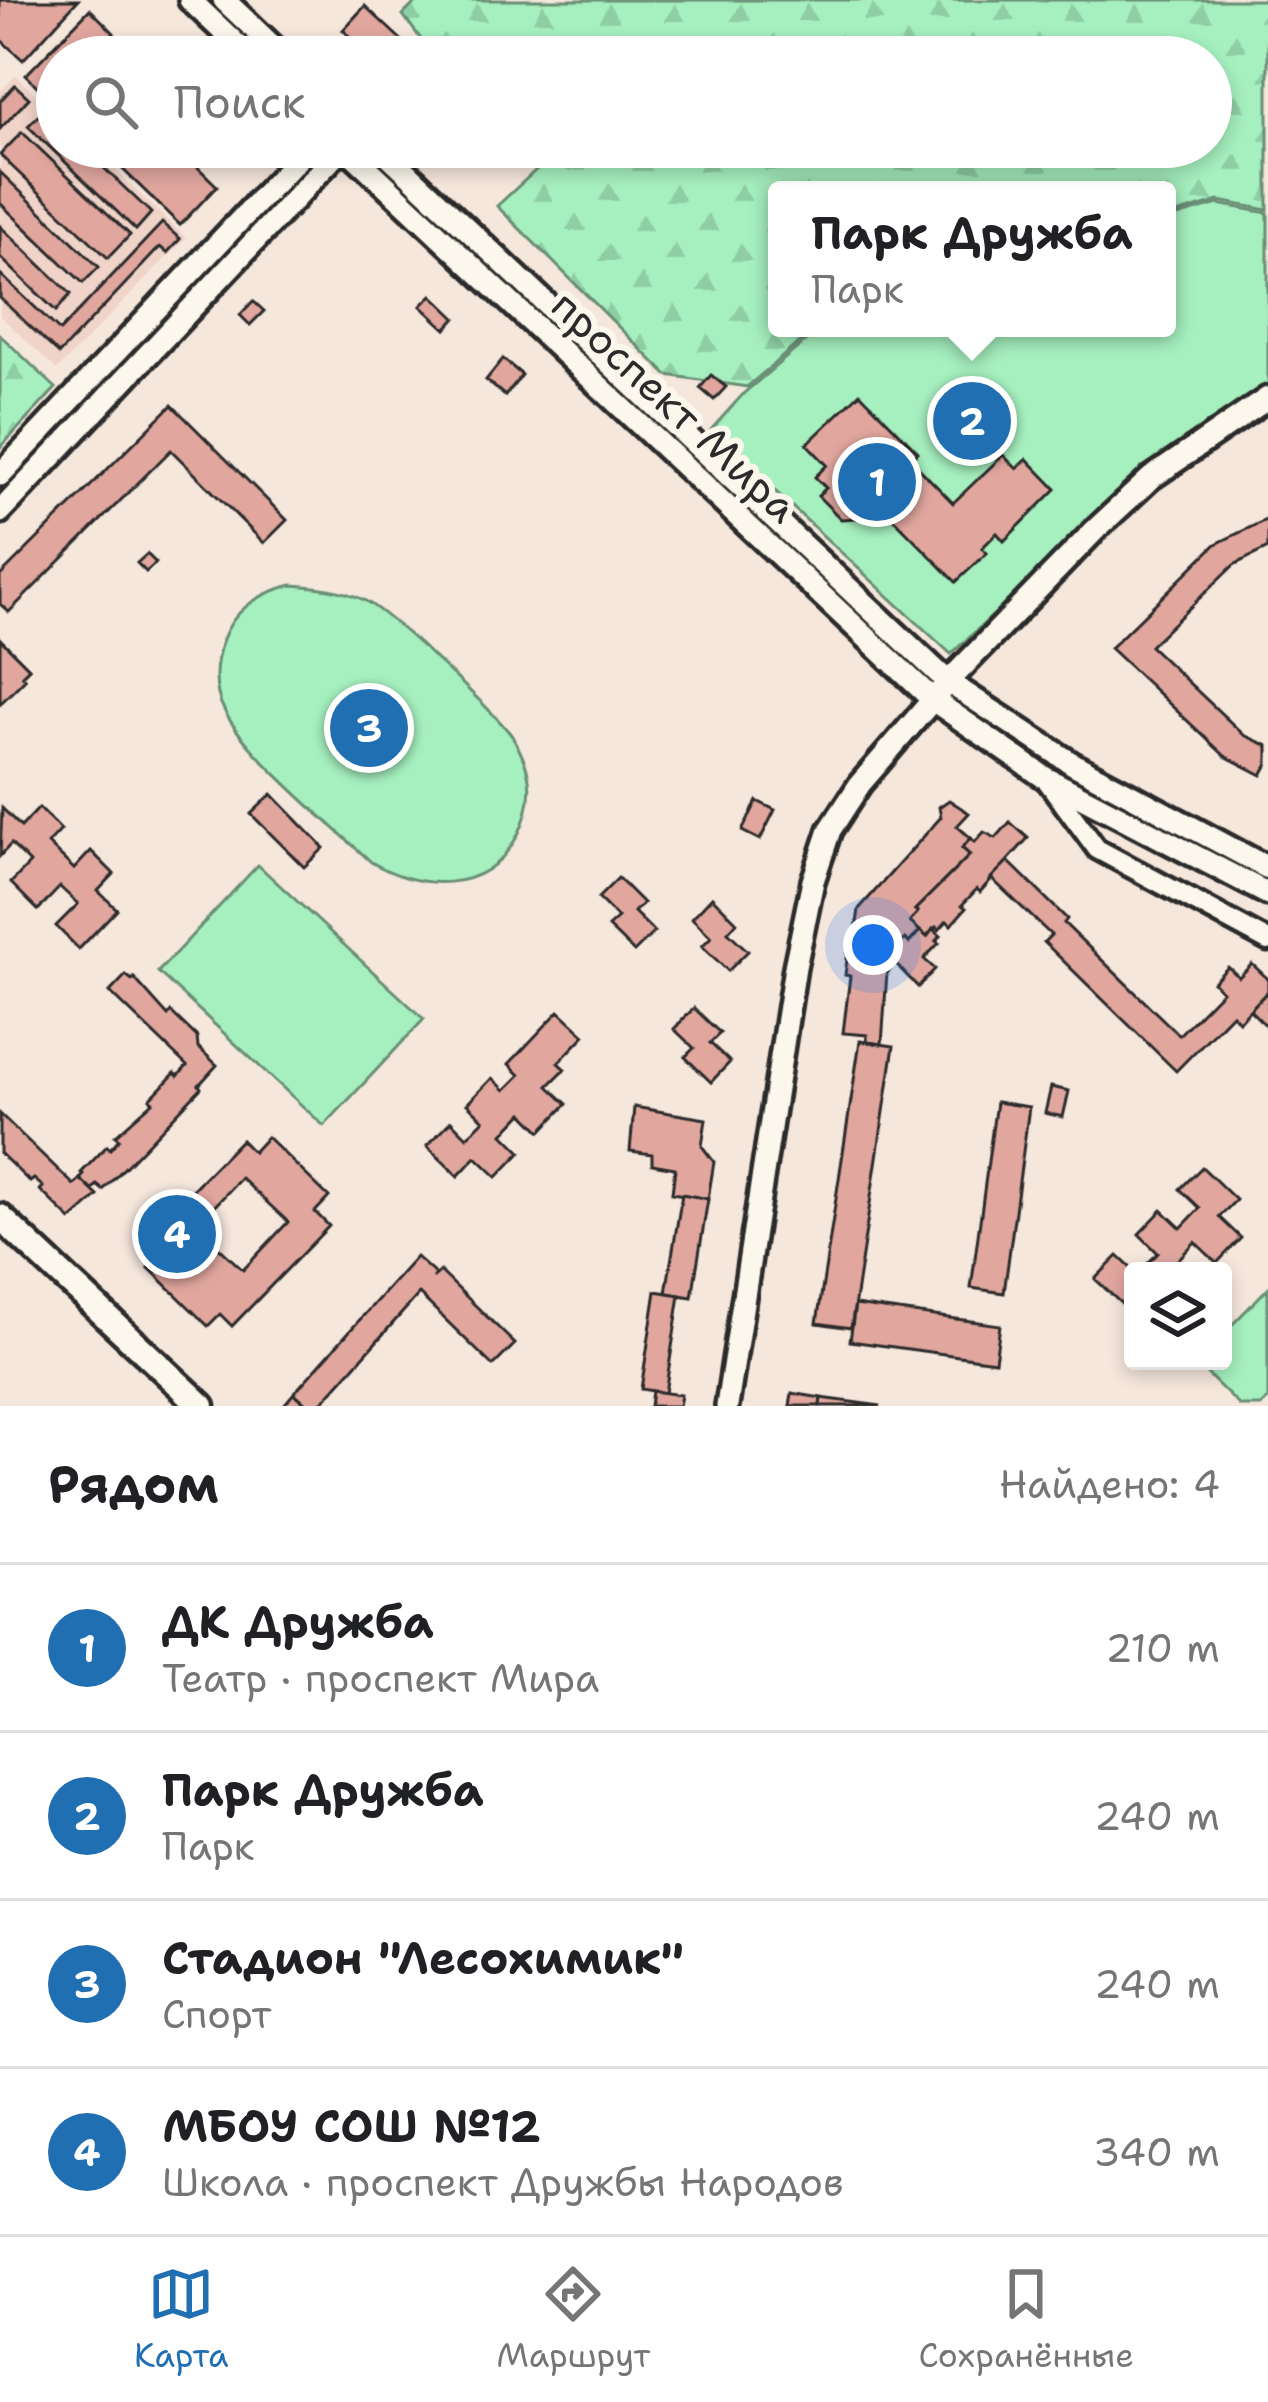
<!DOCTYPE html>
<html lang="ru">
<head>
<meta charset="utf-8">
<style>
	body { margin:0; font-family:"Shantell Sans",sans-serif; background:#f2f2f2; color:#202124 }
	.controls { position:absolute; right:36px; bottom:36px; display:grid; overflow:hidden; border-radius:12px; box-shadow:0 6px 18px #0003 }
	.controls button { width:108px; height:108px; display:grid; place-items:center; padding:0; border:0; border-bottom:3px solid #e0e0e0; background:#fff; color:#202124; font:60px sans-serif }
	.you { position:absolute; left:873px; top:945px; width:42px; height:42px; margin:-30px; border:9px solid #fff; border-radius:50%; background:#1a73e8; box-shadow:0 0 0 18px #1a73e833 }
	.badge { display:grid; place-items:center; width:78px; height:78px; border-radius:50%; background:#1f6fb2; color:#fff; font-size:39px; font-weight:700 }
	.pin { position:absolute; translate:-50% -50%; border:6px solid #fff; box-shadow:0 3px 12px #0006 }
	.popup { position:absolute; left:768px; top:181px; width:408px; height:156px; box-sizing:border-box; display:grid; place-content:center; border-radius:12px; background:#fff; filter:drop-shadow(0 3px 9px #0005); font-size:39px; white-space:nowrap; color:#757577 }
	.popup b { font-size:45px; color:#202124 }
	.popup::after { content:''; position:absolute; left:50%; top:100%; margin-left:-24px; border:24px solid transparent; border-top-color:#fff }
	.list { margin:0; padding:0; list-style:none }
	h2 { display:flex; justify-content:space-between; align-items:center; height:156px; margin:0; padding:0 48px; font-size:51px }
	h2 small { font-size:39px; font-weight:400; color:#757577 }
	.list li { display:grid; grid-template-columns:78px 1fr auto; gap:36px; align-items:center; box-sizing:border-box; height:168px; padding:0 48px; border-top:3px solid #e0e0e0 }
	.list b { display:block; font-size:45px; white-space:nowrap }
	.list p { margin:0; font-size:39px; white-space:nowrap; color:#757577 }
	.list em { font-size:39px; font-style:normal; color:#757577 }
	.icon { flex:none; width:66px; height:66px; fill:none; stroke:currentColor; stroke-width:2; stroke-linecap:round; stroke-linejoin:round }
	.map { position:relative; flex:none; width:1268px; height:1406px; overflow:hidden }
	.search { position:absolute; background:#fff; box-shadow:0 6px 18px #0003; left:36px; right:36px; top:36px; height:132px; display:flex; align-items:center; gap:30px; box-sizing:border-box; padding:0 42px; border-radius:66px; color:#757577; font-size:45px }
	.sheet { height:828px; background:#fff }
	nav { display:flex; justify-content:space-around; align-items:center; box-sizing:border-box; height:168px; border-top:3px solid #e0e0e0; background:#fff; font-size:33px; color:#757577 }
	nav a { display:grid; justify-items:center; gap:6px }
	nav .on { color:#1f6fb2 }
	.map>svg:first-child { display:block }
</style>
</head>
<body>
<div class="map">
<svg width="1268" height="1406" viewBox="0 0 1268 1406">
	<defs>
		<pattern id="forest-firs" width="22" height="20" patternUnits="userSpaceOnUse" patternTransform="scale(3)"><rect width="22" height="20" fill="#a6f0bf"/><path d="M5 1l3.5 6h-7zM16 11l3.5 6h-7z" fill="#8fcea4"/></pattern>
	</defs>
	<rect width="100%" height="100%" fill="#f6e7dd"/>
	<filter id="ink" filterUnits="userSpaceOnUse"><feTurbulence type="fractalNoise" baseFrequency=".00833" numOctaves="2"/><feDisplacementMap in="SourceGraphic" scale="24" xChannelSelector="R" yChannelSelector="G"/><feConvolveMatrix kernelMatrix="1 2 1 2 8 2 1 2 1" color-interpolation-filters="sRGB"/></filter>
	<g filter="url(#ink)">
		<path fill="#f0d4ca" d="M16 75 57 115V147H91L186 238 57 370 0 316V92Z"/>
		<g fill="url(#forest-firs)" stroke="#688e75" stroke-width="3">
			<path d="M418 0H1268V210L1219 201 1167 217V190H777V328H816L747 387 667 375 497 206 561 147H1211V57H434L403 15Z"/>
			<path d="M0 335 56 388 0 448Z"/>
		</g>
		<g fill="#a6f0bf" stroke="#688e75" stroke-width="3">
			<path d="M1218 204 1268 213V393L1143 476 951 654 710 431 745 392 821 328H1167V219Z"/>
			<path d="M293 585C318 587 341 589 364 600 391 615 493 710 512 736 519 747 527 765 529 779 532 799 525 823 515 840 483 895 420 890 371 862 331 824 247 756 224 710 212 688 215 661 223 639 235 608 262 592 293 585Z"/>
			<path d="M258 865 424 1019 324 1126 158 972Z"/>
			<path d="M1268 1288V1399L1261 1406H1240L1195 1362 1223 1361V1334Z"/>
		</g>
		<g fill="#e1a79f" stroke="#2b2b2b" stroke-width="3" fill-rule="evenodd">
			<path d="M0 0H78L23 60 0 39Z"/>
			<path d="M365 6 409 47 400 57H371L343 30Z"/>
			<path d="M90 9 114 33 91 57H57V106L26 75Z"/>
			<path d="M133 38 153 57H115Z"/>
			<path d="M15 85 29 98 0 129V101Z"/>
			<path d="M44 110 57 123V147H82L151 213 136 230 28 126Z"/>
			<path d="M22 132 130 235 108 258 0 155Z"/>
			<path d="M100 147H177L217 186 180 225Z"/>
			<path d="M0 172 99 267 83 283 0 203Z"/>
			<path d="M162 223 180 239 167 253 160 247 59 354 0 298V274L60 331Z"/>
			<path d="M0 226 71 294 56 311 0 257Z"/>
			<path d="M432 295 456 318 446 329 421 306Z"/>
			<path d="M253 301 264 311 250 325 240 315Z"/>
			<path d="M503 359 522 375 505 396 486 380Z"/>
			<path d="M711 375 726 387 714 400 700 388Z"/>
			<path d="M860 393 918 452 910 459 953 503 1003 455 1017 469 1027 459 1056 489 1004 541 997 533 982 548 987 553 956 582 891 516 841 519 818 496 826 488 815 477 827 465 807 444Z"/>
			<path d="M172 405 287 520 264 543 171 450 9 612 0 604V576Z"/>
			<path d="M1268 519V548L1234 565 1150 646 1244 735 1268 746V764L1262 775 1225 756 1110 648 1216 544Z"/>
			<path d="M147 554 156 563 146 572 137 563Z"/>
			<path d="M0 639 29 668 22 675 8 661 0 669Z"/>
			<path d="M0 639 29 668 22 675 25 679 0 704Z"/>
			<path d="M272 794 324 848 304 867 251 814Z"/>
			<path d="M949 800 969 813 957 826 971 838 962 848 970 855 915 910 918 912 910 922 920 931 909 943 905 939 889 957 896 963 887 973 882 1044 867 1042V1035L843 1033 850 976 845 975 848 951 853 952 859 909 941 817 939 807Z"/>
			<path d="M757 801 775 810 760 840 742 831Z"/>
			<path d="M2 808 21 827 39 808 61 830 48 844 74 869 91 851 114 874 98 891 117 909 79 949 56 926 78 904 60 887 38 910 11 883 30 863 11 844 0 856Z"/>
			<path d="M1010 822 1028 838 980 892 977 889 962 905 966 908 951 925 947 921 939 930 936 927 927 937 910 922 918 912 915 910 970 855 962 848 971 838 975 842 984 832 996 838Z"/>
			<path d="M1008 861 1067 919 1064 923 1179 1035 1222 991 1213 982 1228 967 1239 977 1252 964 1268 979V991L1239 1021 1232 1014 1176 1071 1044 942 1051 935 991 878Z"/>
			<path d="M618 878 643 903 634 912 654 932 634 952 608 927 618 918 598 898Z"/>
			<path d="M712 897 737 922 728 932 748 951 728 971 702 946 711 937 692 918Z"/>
			<path d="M933 929 941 936 936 941 939 943 924 959 935 969 918 987 889 957 905 939 909 943 920 931 927 937Z"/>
			<path d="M126 975 132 980 134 978 168 1016 171 1012 197 1037 198 1047 217 1065 199 1085 201 1088 103 1190 97 1185 92 1191 80 1179 84 1175 81 1173 107 1146 110 1149 119 1139 115 1136 153 1102 150 1099 175 1073 178 1076 187 1066 110 992Z"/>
			<path d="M1266 993 1268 995V1028L1250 1010Z"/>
			<path d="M694 1008 720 1033 710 1043 730 1062 711 1082 685 1057 694 1048 674 1029Z"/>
			<path d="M559 1011 585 1035 558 1063 565 1069 548 1086 567 1104 541 1131 523 1113 503 1134 521 1152 497 1177 476 1157 458 1176 427 1146 451 1121 467 1137 484 1120 467 1104 492 1078 505 1090 520 1075 509 1064Z"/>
			<path d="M860 1041 894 1046 851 1328 817 1323Z"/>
			<path d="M1051 1087 1069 1091 1063 1117 1045 1113Z"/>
			<path d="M996 1102 1029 1107 1004 1293 971 1288Z"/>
			<path d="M634 1107 706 1119 702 1146 714 1162 708 1199 672 1193 675 1168 652 1164V1154L630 1151Z"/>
			<path d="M0 1114 74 1185 80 1179 98 1196 71 1220 40 1190 43 1187 34 1179 30 1182 0 1153Z"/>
			<path d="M267 1137 329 1197 315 1212 329 1226 232 1326 220 1314 208 1326 149 1268 158 1258 141 1242 241 1140 253 1152ZM241 1178 288 1222 243 1270 196 1226Z"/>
			<path d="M1202 1167 1236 1200 1219 1217 1241 1238 1217 1263 1195 1242 1171 1267 1175 1271H1140L1158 1253 1139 1234 1162 1210 1181 1228 1200 1208 1180 1189Z"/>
			<path d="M682 1194 708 1199 692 1297 666 1293Z"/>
			<path d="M1118 1256 1134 1271 1133 1307 1129 1311 1095 1279Z"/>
			<path d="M416 1257 436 1275 433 1278 440 1271 515 1344 493 1366 419 1294 319 1406H309L294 1393Z"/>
			<path d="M656 1291 680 1295 665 1393 641 1389Z"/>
			<path d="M855 1305 1000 1325 995 1361 850 1341Z"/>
			<path d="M652 1391 681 1395 679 1406H650Z"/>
			<path d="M294 1393 309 1406H283Z"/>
			<path d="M792 1393 821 1398 820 1406H790Z"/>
			<path d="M821 1398 881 1406H820Z"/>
		</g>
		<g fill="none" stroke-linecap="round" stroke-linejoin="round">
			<g stroke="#2b2b2b" stroke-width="27">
				<path id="minor" d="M1047 781 1097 849 1268 941"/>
			</g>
			<g stroke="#2b2b2b" stroke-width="30">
				<g id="tertiary">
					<path d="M190 0 250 57"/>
					<path d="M224 0 284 57"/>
					<path d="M345 147 933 700 1044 777 1268 894"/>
					<path d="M380 147 948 682 1073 764 1268 868"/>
					<path d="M0 475 309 147"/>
					<path d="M0 512 343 147"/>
					<path d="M727 1406 795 967 813 881 830 830 860 784 948 682 1095 530 1151 478 1268 398"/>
				</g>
			</g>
			<g stroke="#2b2b2b" stroke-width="33">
				<path id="secondary" d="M0 1217 202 1406"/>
			</g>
			<use href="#minor" stroke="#fbf7ec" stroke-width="18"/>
			<use href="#tertiary" stroke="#fbf7ec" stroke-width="21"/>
			<use href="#secondary" stroke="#fbf7ec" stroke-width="24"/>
		</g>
	</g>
	<g text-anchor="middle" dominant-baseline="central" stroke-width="12" stroke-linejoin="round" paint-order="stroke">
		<g font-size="42" fill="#2b2b2b" stroke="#fbf7ec">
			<text transform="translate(675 406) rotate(43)">проспект Мира</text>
		</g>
	</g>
</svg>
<div class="controls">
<button><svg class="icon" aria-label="layers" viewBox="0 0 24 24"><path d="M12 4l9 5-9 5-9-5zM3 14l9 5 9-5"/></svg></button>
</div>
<div class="you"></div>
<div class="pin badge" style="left:877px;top:482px">1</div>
<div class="pin badge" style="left:972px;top:421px">2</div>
<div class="popup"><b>Парк Дружба</b>Парк</div>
<div class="pin badge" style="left:369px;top:728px">3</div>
<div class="pin badge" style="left:177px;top:1234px">4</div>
<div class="search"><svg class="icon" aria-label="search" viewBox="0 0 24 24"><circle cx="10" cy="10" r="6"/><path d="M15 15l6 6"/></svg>Поиск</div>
</div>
<section class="sheet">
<h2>Рядом<small>Найдено: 4</small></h2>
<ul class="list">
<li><span class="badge">1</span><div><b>ДК Дружба</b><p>Театр · проспект Мира</p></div><em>210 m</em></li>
<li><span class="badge">2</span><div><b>Парк Дружба</b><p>Парк</p></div><em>240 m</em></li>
<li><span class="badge">3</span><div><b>Стадион &quot;Лесохимик&quot;</b><p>Спорт</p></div><em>240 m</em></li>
<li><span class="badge">4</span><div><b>МБОУ СОШ №12</b><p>Школа · проспект Дружбы Народов</p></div><em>340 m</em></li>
</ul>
</section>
<nav>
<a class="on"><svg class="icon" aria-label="map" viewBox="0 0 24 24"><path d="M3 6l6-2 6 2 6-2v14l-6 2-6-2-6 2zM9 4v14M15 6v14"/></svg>Карта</a>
<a><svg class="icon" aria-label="directions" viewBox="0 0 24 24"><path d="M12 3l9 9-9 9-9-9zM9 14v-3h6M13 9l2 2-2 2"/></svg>Маршрут</a>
<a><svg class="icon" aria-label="saved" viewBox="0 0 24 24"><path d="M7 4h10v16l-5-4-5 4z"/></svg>Сохранённые</a>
</nav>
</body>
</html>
